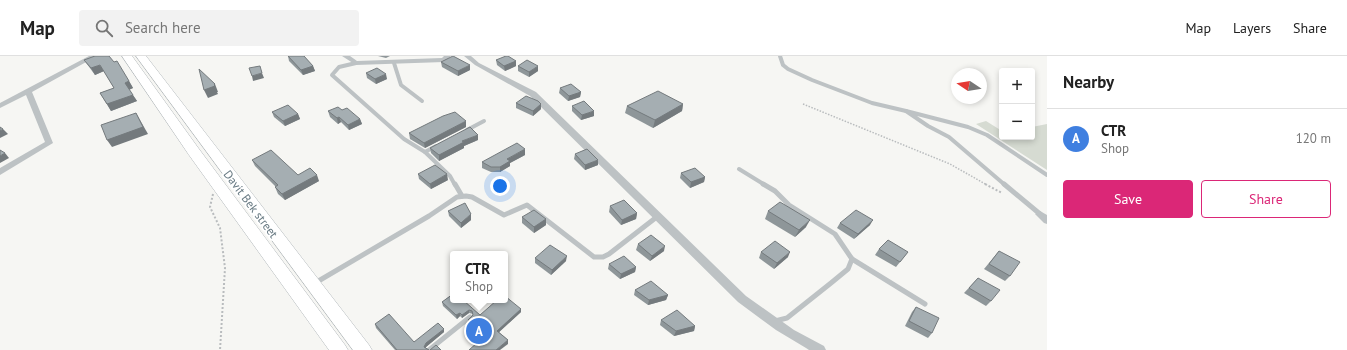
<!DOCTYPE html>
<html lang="en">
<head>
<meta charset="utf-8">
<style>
	body { margin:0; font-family:"PT Sans",sans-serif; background:#f2f2f2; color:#222 }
	.controls { position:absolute; right:12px; top:12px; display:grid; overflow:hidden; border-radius:4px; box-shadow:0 2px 6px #0003 }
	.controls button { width:36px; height:36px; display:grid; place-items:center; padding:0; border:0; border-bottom:1px solid #e0e0e0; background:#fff; color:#222; font:20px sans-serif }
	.compass { position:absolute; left:951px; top:12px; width:36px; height:36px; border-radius:50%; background:#fff; box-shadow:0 2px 6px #0003; rotate:282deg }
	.you { position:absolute; left:500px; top:130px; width:14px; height:14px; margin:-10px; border:3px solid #fff; border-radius:50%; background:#1a73e8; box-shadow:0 0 0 6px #1a73e833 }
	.badge { display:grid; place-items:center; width:26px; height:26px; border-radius:50%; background:#db2777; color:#fff; font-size:13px; font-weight:700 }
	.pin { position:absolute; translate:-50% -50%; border:2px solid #fff; box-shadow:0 1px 4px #0006 }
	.popup { position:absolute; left:450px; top:195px; width:58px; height:52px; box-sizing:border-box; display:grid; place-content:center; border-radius:4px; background:#fff; filter:drop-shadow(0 1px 3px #0005); font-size:13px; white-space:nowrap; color:#767676 }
	.popup b { font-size:15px; color:#222 }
	.popup::after { content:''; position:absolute; left:50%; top:100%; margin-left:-8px; border:8px solid transparent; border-top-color:#fff }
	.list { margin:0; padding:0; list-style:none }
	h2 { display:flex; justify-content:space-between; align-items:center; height:52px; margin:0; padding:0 16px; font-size:17px }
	h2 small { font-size:13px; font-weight:400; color:#767676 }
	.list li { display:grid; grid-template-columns:26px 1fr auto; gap:12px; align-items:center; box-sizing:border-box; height:60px; padding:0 16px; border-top:1px solid #e0e0e0 }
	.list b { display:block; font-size:15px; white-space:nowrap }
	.list p { margin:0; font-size:13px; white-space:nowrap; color:#767676 }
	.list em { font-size:13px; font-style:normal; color:#767676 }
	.actions { display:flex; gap:8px; padding:12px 16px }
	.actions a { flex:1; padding:9px 0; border:1px solid #db2777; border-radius:4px; text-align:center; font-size:14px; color:#db2777 }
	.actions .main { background:#db2777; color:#fff }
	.icon { flex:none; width:22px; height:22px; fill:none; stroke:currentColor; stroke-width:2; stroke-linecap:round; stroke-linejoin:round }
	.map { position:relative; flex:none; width:1047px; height:294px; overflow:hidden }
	header { display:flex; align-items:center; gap:24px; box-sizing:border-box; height:56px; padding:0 20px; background:#fff; border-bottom:1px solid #e0e0e0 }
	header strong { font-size:19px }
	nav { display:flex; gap:22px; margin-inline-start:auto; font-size:14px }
	.search { width:280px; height:36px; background:#f2f2f2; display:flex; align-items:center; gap:10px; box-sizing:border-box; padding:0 14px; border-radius:4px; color:#767676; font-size:15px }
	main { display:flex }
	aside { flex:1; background:#fff }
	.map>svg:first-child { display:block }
</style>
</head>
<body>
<header>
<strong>Map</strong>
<div class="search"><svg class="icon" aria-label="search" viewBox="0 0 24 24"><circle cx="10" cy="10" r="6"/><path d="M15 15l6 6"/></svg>Search here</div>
<nav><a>Map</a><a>Layers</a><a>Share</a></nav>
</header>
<main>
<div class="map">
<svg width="1047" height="294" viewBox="0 0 1047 294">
	<rect width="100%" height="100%" fill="#f6f6f3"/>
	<path fill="#d6dbd2" d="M986 65 1002 75V81H1032V71L1047 68V114L976 68Z"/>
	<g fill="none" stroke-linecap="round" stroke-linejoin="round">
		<g stroke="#b0b6b9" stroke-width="1">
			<g id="primary">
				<path d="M122 0H132L199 93 345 289 348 294H329L189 99Z"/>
				<path d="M136 0H146L369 289 372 294H353Z"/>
			</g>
		</g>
		<path stroke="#b9bcbe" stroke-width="1.5" stroke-dasharray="1.5 1.5" stroke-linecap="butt" d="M803 48 950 108 987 129"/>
		<g stroke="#b9bcbe" stroke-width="2" stroke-dasharray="2 2" stroke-linecap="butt">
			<path d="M985 128 1002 137"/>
			<path d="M213 138 210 151 220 172 225 212 220 294"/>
		</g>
		<g stroke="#bdc2c4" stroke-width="4">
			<path d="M780 0 783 9 788 13 812 24 872 47 906 55"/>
			<path d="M356 7 339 11 332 19 404 83 425 96"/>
			<path d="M394 7 401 29 422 45"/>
			<path d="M467 74 484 65"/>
			<path d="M436 90 425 96 450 120 455 129"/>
			<path d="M739 113 765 129"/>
			<path d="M1005 129 949 81 928 70 906 55 968 71 987 79 1047 119"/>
		</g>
		<g stroke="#bdc2c4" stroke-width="5">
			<path d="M455 128 462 140"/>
			<path d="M763 128 775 135 789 149 835 178 852 203 848 213 831 227 787 262 775 265"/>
			<path d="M1004 128 1040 158"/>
			<path d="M852 203 925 248"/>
			<path d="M315 227 429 160 457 141 466 140 472 141 504 159 527 149 594 201H603L609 198 658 160"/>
			<path d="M429 294 470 261"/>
		</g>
		<g fill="#bdc2c4" fill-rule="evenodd">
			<path d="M89 0H97L32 36 53 87 0 119V112L45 86 26 39 0 52V47Z"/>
			<path d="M342 0H350L357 5 442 2 444 0H451L444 6 356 9Z"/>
			<path d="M464 0H471L479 7 536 36 746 240 794 274 824 290 826 294H809L806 292 776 274 738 246 530 40 475 9Z"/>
			<path d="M1040 155 1047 159V168L1044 167 1035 158Z"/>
		</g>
		<use href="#primary" fill="#fff" fill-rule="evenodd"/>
	</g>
	<g fill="#8e9699">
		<path d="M288 0 304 1 313 10 315 15 303 19 289 5Z"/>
		<path d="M378 0H390L386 2Z"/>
		<path d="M84 4 129 25 133 32 129 34 137 45 111 55 100 37 114 32 104 15 95 19Z"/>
		<path d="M496 4 516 5V10L505 15 497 9Z"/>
		<path d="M441 6 470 14 458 20 442 11Z"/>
		<path d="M518 10 538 15 529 21 518 15Z"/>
		<path d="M366 17 387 23 376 28 367 22Z"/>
		<path d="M560 32 581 36 580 41 568 45 559 37Z"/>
		<path d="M516 47 541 48V53L533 60 516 52Z"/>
		<path d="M683 48 682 55 653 72 625 57 627 50Z"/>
		<path d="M572 50 594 60 581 64 572 55Z"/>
		<path d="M342 54 360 63 362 68 349 74 341 66 338 68 330 61 328 55Z"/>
		<path d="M272 56 298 58 300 63 285 70 274 61Z"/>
		<path d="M466 71 425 92 410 83 409 77Z"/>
		<path d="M478 84 464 90V92L439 105 431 97 430 92Z"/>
		<path d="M575 98 598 109 585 114 574 103Z"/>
		<path d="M525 99 510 107V110L500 116H491L482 112V106Z"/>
		<path d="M252 104 298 119 319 125 285 144 278 138 275 131H276L255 110Z"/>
		<path d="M681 117 705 121 704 126 690 132 680 122Z"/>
		<path d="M418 118 448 124 431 133 419 123Z"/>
		<path d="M610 150 637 157 636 163 621 169 609 156Z"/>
		<path d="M448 155 471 164 461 172 449 160Z"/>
		<path d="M768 155 806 171 795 181 765 163Z"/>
		<path d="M522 161 546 163V169L534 177 522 167Z"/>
		<path d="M840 167 870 169 854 183 837 172Z"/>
		<path d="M638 188 664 195 650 205 636 194Z"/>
		<path d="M879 193 908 196 896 211 875 199Z"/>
		<path d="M999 195 1010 220 1005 225 984 213Z"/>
		<path d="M761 196 788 201 774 213 759 202Z"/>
		<path d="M535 202 566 205 551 219 535 207Z"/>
		<path d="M609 208 636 211 635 216 620 223 608 213Z"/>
		<path d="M978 222 991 245 986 250 964 237Z"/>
		<path d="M635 234 668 239 666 244 648 249 634 239Z"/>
		<path d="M453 238 480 259 521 253V256L499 276 508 284V288L484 281 468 268V264L473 259V258L469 257 462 262 460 260 457 263 443 250 442 246Z"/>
		<path d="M916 251 932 277 928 282 905 270 912 256Z"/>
		<path d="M661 264 695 270 694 275 674 280 660 269Z"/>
		<path d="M375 268 414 286 444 273V276L426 291V292L429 294H395L376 272Z"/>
	</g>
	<g fill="#747a7d">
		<path d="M516 5V10L505 15 504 10Z"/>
		<path d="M100 9 104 15 95 19 91 12Z"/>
		<path d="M470 9V14L458 20V15Z"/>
		<path d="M313 10 315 15 303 19 301 14Z"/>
		<path d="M538 10V15L529 21V16Z"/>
		<path d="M262 17 264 22 253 25 252 20Z"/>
		<path d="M386 18 387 23 376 28 375 23Z"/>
		<path d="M129 25 133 32 128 34 125 27Z"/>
		<path d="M215 28 218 36H217L218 38 208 42 204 34Z"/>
		<path d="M581 36 580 41 568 45 569 40Z"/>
		<path d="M133 39 137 45 111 55 107 48Z"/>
		<path d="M541 48V53L533 60V55Z"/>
		<path d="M683 48 682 55 653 72 655 64Z"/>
		<path d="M594 55V60L581 64 582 59Z"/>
		<path d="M136 57 148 78 112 91 107 84Z"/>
		<path d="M298 58 300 63 285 70 283 65Z"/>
		<path d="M339 61 341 66 338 68 337 62Z"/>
		<path d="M360 63 362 68 349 74 348 69Z"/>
		<path d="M466 65V71L425 92 424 87Z"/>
		<path d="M3 73 8 78 0 82V75Z"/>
		<path d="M478 79V84L464 90V92L439 105V99L462 85Z"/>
		<path d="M525 93V99L510 107V110L500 116V111L507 103Z"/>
		<path d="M5 97 9 102 0 107V100Z"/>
		<path d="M598 104V109L585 114V109Z"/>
		<path d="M447 118 448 124 431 133 430 128Z"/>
		<path d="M317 119 319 125 285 144 282 138Z"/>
		<path d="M705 121 704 126 690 132 691 126Z"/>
		<path d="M637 157 636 163 621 169 622 164Z"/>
		<path d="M471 158V164L461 172V167Z"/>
		<path d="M546 163V169L534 177V171Z"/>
		<path d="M810 164 806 171 795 181 799 174Z"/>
		<path d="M873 164 870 169 854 183 858 178Z"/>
		<path d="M665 190 664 195 650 205 652 200Z"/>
		<path d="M790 196 788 201 774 213 777 207Z"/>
		<path d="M567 200 566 205 551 219 552 214Z"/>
		<path d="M636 211 635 216 620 223 621 218Z"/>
		<path d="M668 239 666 244 648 249 649 244Z"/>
		<path d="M521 253V256L497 278V275Z"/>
		<path d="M469 254V257L462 262V259Z"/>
		<path d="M460 257V260L457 263 456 259Z"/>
		<path d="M695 270 694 275 674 280 676 275Z"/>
		<path d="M444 273V276L426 291 425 294 424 291 426 287Z"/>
		<path d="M508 284V288L500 294H496Z"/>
	</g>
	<g fill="#a5aeb2" stroke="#747a7d">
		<path d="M95 0H109L114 6 117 5 129 25 125 27 133 39 107 48 100 37 114 32 100 9 91 12 84 4Z"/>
		<path d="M288 0H304L313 10 301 14Z"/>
		<path d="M453 0 470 9 458 15 441 6Z"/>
		<path d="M506 0H508L516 5 504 10 496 4Z"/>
		<path d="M527 4 538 10 529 16 518 10Z"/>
		<path d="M260 10 262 17 252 20 249 12Z"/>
		<path d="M377 12 386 18 375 23 366 17Z"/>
		<path d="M199 13 215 28 214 29 215 30 204 34Z"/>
		<path d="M571 28 581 36 569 40 560 32Z"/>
		<path d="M658 35 683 48 655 64 627 50Z"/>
		<path d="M526 40 538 45 541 48 533 55 516 47Z"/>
		<path d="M584 45 594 55 582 59 572 50Z"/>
		<path d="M288 49 298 58 283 65 272 56Z"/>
		<path d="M338 51 342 54 347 52 360 63 348 69 339 61 337 62 328 55Z"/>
		<path d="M455 56 466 65 424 87 409 77 443 60Z"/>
		<path d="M136 57 143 71 107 84 101 69Z"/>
		<path d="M0 71 3 73 0 75Z"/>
		<path d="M470 71 478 79 462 85 464 86 439 99 430 92Z"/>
		<path d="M517 87 525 93 507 103 510 105 500 111H491L482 106Z"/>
		<path d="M587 93 598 104 585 109 575 98Z"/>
		<path d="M0 94 5 97 0 100Z"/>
		<path d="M271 94 298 119 310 112 317 119 282 138 275 131 278 129 252 104Z"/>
		<path d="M435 109 447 118 430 128 418 118Z"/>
		<path d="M695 112 705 121 691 126 681 117Z"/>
		<path d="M624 144 637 157 622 164 610 150Z"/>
		<path d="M780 146 810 164 799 174 768 155Z"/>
		<path d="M465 147 471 158 461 167 448 155Z"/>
		<path d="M534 154 546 163 534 171 522 161Z"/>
		<path d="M856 154 873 164 858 178 840 167Z"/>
		<path d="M651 179 665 190 652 200 638 188Z"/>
		<path d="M888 184 908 196 900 206 879 193Z"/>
		<path d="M775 185 790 196 777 207 761 196Z"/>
		<path d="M550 189 567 200 552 214 535 202Z"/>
		<path d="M999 195 1020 206 1010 220 989 208Z"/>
		<path d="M624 200 636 211 621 218 609 208Z"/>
		<path d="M978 222 1000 234 991 245 969 232Z"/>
		<path d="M651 225 668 239 649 244 635 234Z"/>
		<path d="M453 238V244H463L480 259 497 244H505V240L521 253 497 275 508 284 496 294H469L486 279 468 264 473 259 472 255 469 254 462 259 460 257 456 259 442 246Z"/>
		<path d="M916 251 939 262 932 277 909 265Z"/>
		<path d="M677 254 695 270 676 275 661 264Z"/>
		<path d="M389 258 414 286 438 267 444 273 426 287 424 291 429 294H397L375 268Z"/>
		<path d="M436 289 441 294H430Z"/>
	</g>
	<g text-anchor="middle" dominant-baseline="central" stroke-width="4" stroke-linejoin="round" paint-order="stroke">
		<g font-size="12" fill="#677982" stroke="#fff">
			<text transform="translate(251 148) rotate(53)">Davit Bek street</text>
		</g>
	</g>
</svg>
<div class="controls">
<button>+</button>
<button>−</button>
</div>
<svg class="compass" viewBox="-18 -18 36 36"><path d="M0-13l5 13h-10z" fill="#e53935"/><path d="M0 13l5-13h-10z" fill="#767676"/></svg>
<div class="you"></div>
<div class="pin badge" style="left:479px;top:275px;background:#3f7fe0">A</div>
<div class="popup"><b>CTR</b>Shop</div>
</div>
<aside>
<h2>Nearby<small></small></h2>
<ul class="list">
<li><span class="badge" style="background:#3f7fe0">A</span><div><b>CTR</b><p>Shop</p></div><em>120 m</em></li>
</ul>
<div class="actions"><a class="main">Save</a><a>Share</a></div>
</aside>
</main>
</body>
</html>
